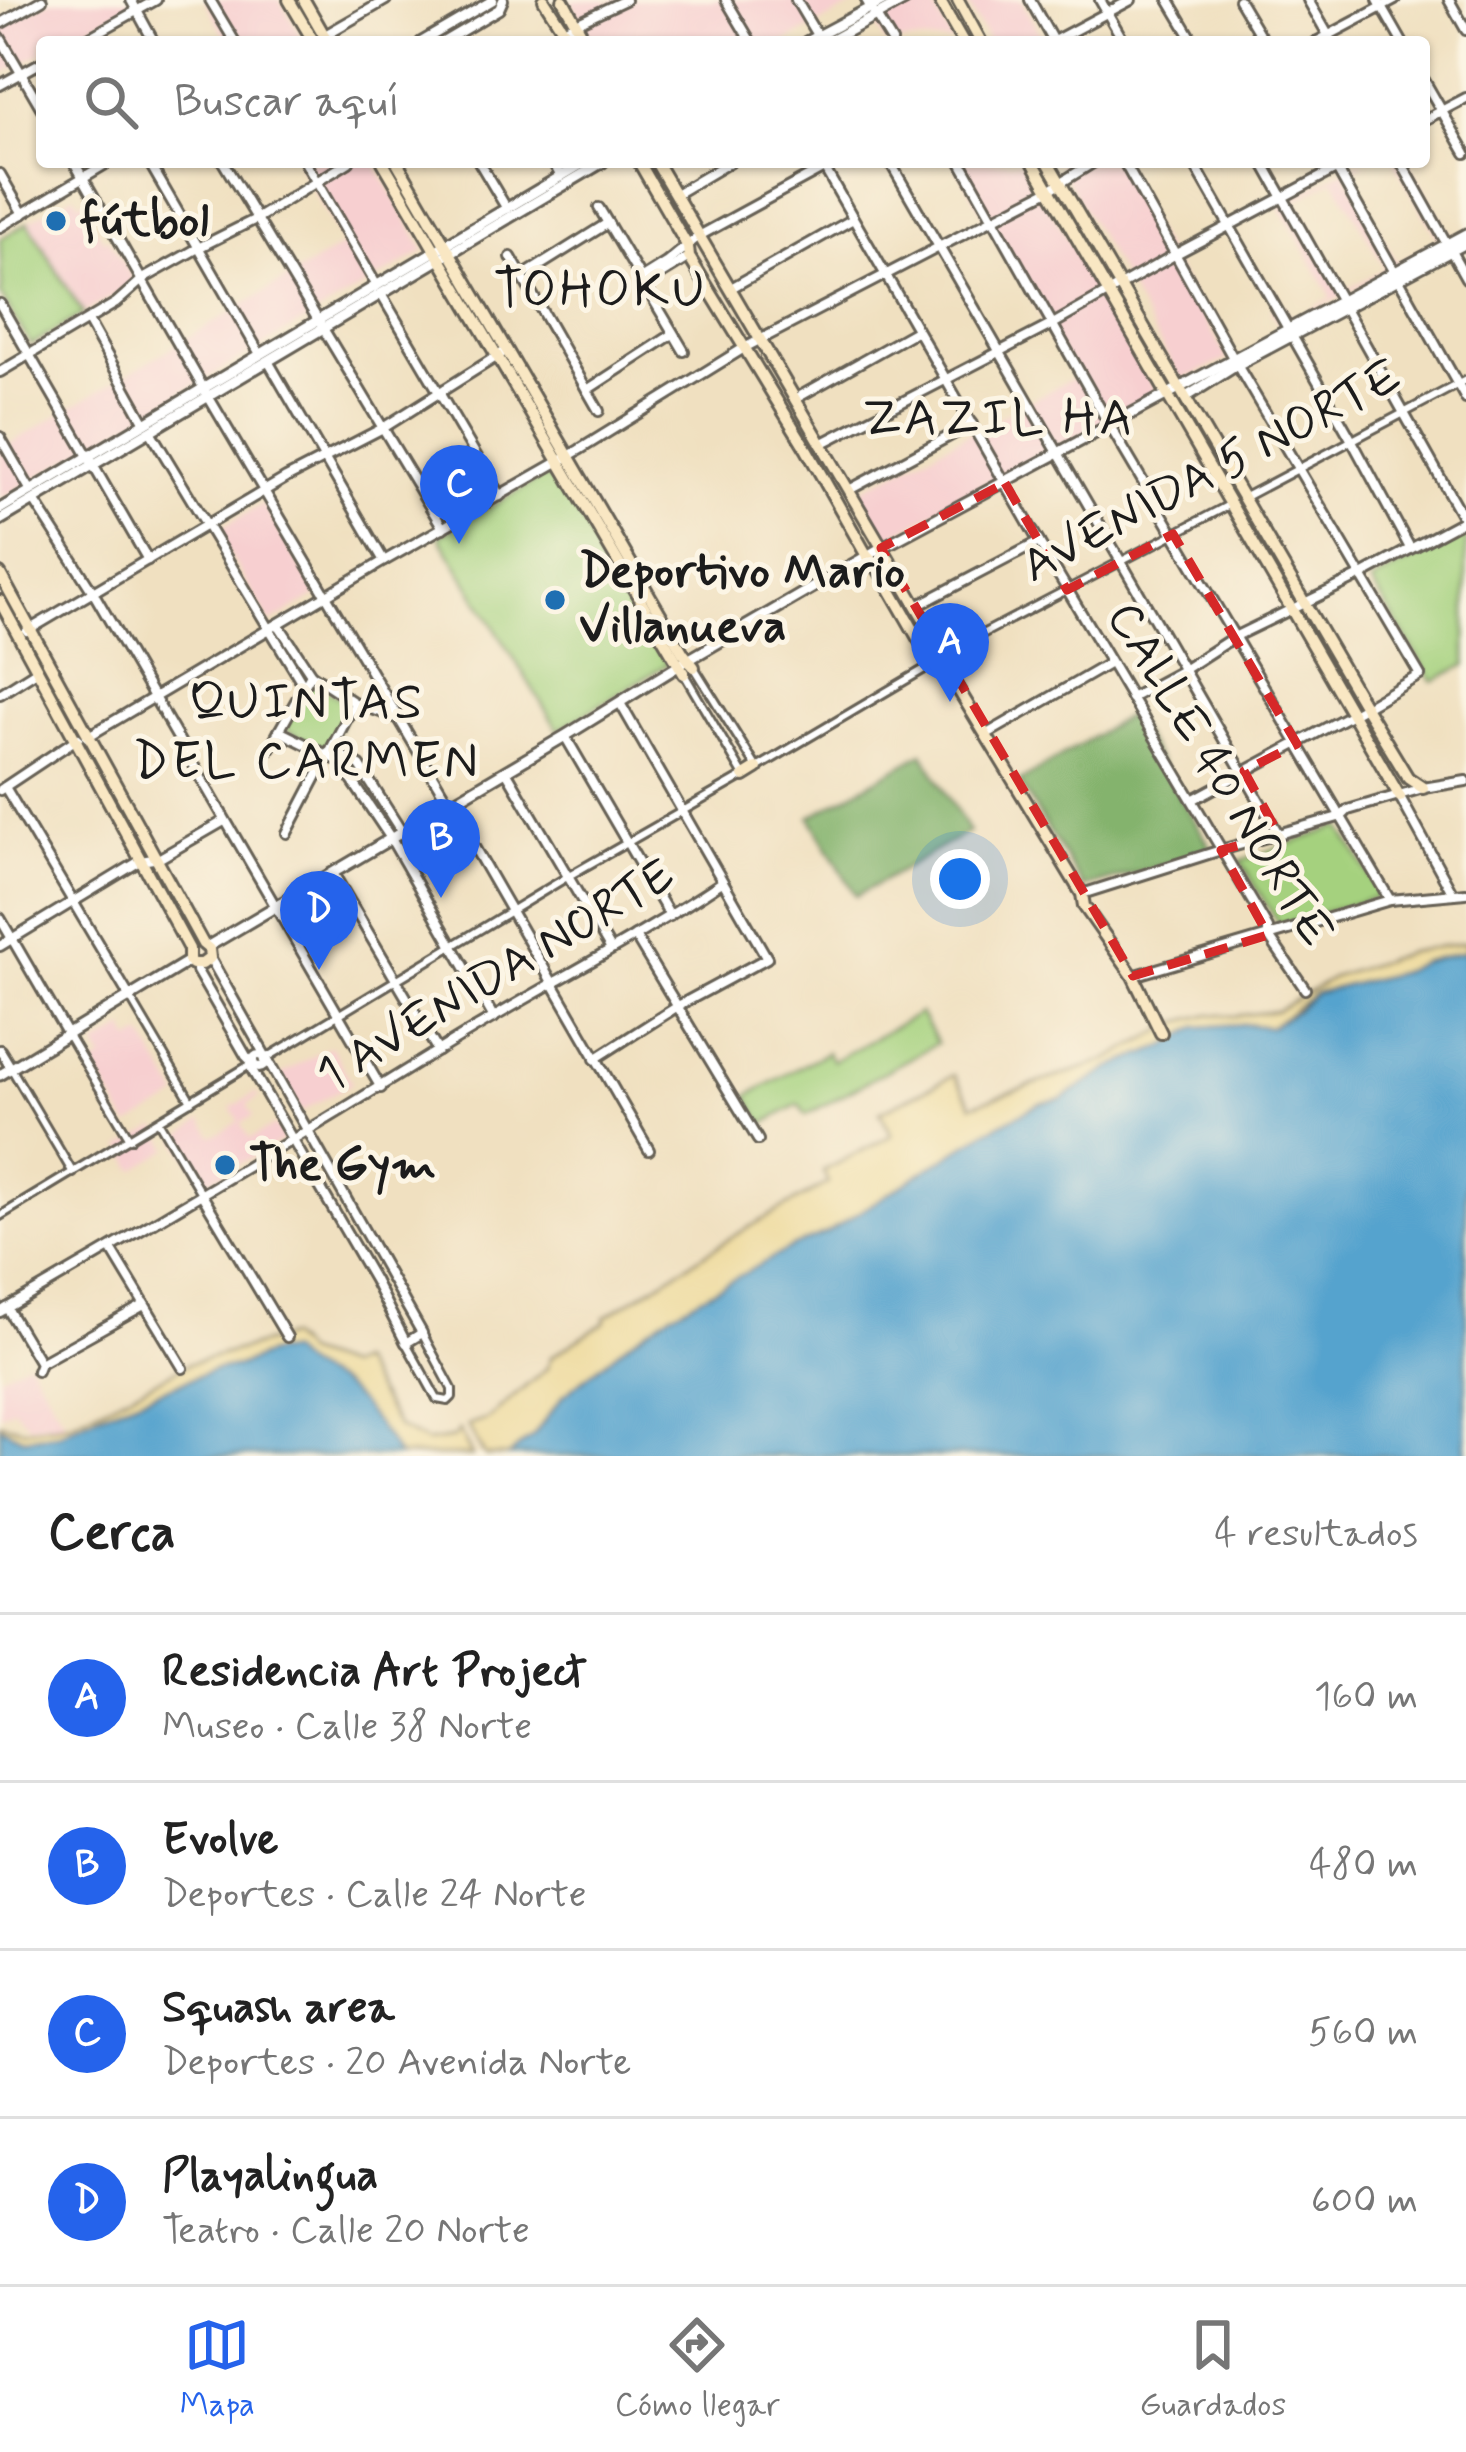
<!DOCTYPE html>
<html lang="es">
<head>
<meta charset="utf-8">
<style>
	body { margin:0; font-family:Mynerve,sans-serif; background:#f2f2f2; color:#222 }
	.you { position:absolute; left:960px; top:879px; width:42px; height:42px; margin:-30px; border:9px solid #fff; border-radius:50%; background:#1a73e8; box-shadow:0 0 0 18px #1a73e833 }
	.badge { display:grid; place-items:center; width:78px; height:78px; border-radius:50%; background:#2563eb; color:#fff; font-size:39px; font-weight:700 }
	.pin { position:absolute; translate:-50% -99px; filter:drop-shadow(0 3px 6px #0008) }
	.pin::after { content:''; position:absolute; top:63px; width:42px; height:36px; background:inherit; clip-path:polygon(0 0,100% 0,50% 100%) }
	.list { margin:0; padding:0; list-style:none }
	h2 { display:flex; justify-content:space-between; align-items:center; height:156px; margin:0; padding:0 48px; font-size:51px }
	h2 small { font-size:39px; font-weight:400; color:#767676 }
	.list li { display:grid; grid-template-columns:78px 1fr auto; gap:36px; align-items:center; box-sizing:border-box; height:168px; padding:0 48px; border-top:3px solid #e0e0e0 }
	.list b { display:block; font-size:45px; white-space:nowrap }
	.list p { margin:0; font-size:39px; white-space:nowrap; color:#767676 }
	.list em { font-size:39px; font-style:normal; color:#767676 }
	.icon { flex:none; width:66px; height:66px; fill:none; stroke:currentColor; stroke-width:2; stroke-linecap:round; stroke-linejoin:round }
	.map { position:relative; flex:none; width:1466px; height:1456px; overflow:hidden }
	.search { position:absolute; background:#fff; box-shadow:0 3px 9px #0004; left:36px; right:36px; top:36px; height:132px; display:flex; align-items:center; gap:30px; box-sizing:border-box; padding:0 42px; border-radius:12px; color:#767676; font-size:45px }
	.sheet { height:828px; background:#fff }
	nav { display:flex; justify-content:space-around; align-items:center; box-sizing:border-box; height:168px; border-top:3px solid #e0e0e0; background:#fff; font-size:33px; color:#767676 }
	nav a { display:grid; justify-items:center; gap:6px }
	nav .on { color:#2563eb }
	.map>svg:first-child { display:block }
</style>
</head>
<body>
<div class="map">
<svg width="1466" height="1456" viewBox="0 0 1466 1456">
	<rect width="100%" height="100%" fill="#fcf5e5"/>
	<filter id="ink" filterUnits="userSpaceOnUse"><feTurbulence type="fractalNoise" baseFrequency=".00833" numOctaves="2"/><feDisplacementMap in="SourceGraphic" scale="24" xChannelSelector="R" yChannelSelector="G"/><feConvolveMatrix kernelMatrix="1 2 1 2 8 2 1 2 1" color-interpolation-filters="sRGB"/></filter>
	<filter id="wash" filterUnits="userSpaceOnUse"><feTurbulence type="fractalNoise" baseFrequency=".004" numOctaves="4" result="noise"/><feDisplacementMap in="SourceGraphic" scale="48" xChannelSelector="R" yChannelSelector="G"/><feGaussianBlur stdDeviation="2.7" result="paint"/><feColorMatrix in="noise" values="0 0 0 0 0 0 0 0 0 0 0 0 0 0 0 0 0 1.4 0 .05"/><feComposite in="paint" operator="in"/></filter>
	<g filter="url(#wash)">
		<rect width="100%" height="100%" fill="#f0e0c0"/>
		<g fill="#f7cfd0" fill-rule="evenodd">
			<path d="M51 0H140L61 42H42V52L0 75V28Z"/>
			<path d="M204 0H280L304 42H228Z"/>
			<path d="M570 0H605L608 3 615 0H865L785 42H594Z"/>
			<path d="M917 0H929L954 42H885L874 22Z"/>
			<path d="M965 0H1021L1045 42H989Z"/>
			<path d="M297 162H374L425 251 0 499V432L8 445 344 245Z"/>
			<path d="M954 162H1023L1159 396 994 479 882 541 855 493 1075 377Z"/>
			<path d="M1057 162H1114L1228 359 1181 380Z"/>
			<path d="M1360 162H1366L1346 174 1397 263 1438 239 1394 162H1408L1450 236 1466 229 1281 329 1270 309 1281 303 1291 320 1332 298 1279 205ZM1334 179 1385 268 1344 291 1294 202Z"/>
			<path d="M74 195 79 203 86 199 94 213 89 217 103 240 108 238 136 283 83 314 28 222Z"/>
			<path d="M263 504 317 595 270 623 216 531Z"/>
			<path d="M125 1029 132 1041 143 1035 179 1097 129 1126 93 1066 103 1059 96 1047Z"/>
			<path d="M331 1046 352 1083 301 1112 280 1075Z"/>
			<path d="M256 1093 259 1097 247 1105 254 1116 241 1123 250 1139 275 1125 284 1140 204 1183 177 1139 202 1120 212 1136 220 1133 239 1121 231 1108Z"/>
			<path d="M157 1127 170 1149 135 1170 122 1147Z"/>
			<path d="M28 1361 65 1422 29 1425 13 1408 0 1415V1376Z"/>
		</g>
		<g fill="#a5d17e" stroke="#60764d" stroke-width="3">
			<path d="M28 222 83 314 31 345 0 294 2 290 0 239Z"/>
			<path d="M543 477 560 478 668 664 558 730 439 536Z"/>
			<path d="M1466 532V665L1433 681 1371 582Z"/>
			<path d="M309 681 351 704 327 751 283 728Z"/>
			<path d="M1340 826 1382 896 1279 925 1240 861Z"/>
			<path d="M920 1013 937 1043 806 1115 799 1104 763 1124 747 1096 827 1052 833 1061Z"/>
		</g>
		<g fill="#84b36d" stroke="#506844" stroke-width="3">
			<path d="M1130 714 1213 851 1084 888 1019 782Z"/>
			<path d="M923 753 969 832 856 896 810 817Z"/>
		</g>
		<g fill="#eeda9e" stroke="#857b5d" stroke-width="3">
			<path d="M1466 942V951L1422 962 1402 972 1316 993 1270 1027 1243 1024 1197 1028 1166 1046 1116 1065 1062 1099 1039 1104 989 1130 825 1234 794 1246 628 1343 563 1396 534 1435 508 1456H485L468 1426 488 1419 547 1368 551 1357 606 1321 605 1317 730 1238 828 1183 823 1171 892 1135 880 1112 954 1075 972 1105 1105 1061 1179 1022 1210 1014 1234 1016 1276 1011 1334 977 1409 952Z"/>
			<path d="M287 1337 304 1353 346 1367 358 1362 398 1427 427 1442 453 1438 459 1431 472 1456H398L382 1432 340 1385 273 1352 238 1366 214 1370 102 1413 57 1434 23 1438 0 1427V1423L25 1429 72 1422 191 1363Z"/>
		</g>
		<g fill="#55a3ce" stroke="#386075" stroke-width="3">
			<path d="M1466 951V1456H508L534 1435 563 1396 628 1343 670 1314 794 1246 825 1234 989 1130 1039 1104 1062 1099 1116 1065 1166 1046 1197 1027 1243 1024 1270 1027 1297 1010 1316 993 1402 972 1422 962Z"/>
			<path d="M273 1352H289C306 1372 315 1371 336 1383 358 1396 385 1434 398 1456H0V1427L23 1438 57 1434 102 1413 214 1370 238 1366Z"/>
		</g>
	</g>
	<g filter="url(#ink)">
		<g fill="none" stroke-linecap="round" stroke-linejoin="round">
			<g stroke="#666155" stroke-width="12">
				<g id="pedestrian">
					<path d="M1243 498 1466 380"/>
					<path d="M694 667 757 768 933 664 944 654 1231 504"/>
					<path d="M129 996 191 1101"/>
					<path d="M68 1035 130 1139"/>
					<path d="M265 1059 567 877 744 776 684 674"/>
					<path d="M11 1068 73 1173"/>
					<path d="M159 1122 202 1195"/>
					<path d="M0 1216 253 1063"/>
					<path d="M406 1343 437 1399 448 1401 452 1397V1389L422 1333"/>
				</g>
			</g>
			<g stroke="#666155" stroke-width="14">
				<g id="minor">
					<path d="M131 0 154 42"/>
					<path d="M210 0 235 42"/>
					<path d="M726 0 751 42"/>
					<path d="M796 0 821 42"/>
					<path d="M866 0 892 42"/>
					<path d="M1030 0 1053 41"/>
					<path d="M1100 0 1124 42"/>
					<path d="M1169 0 1194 42"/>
					<path d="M1239 0 1264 42"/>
					<path d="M1308 0 1332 42"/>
					<path d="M1378 0 1402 42"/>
					<path d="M1449 0 1466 30"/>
					<path d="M0 24 42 0"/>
					<path d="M325 35 386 0"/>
					<path d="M0 37 42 109"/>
					<path d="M81 42 156 0"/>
					<path d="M421 42 493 0"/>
					<path d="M443 42 499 9 503 0"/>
					<path d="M544 42 576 23 625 0"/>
					<path d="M1052 42 1131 0"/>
					<path d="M1316 42 1395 0"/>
					<path d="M1424 80 1466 153"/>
					<path d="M0 85 42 62"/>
					<path d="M1424 120 1466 98"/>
					<path d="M74 162 208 396 447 800 649 1150"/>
					<path d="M149 162 260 354"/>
					<path d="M223 162 443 528"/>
					<path d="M305 162 377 286"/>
					<path d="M479 162 507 209"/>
					<path d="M553 162 561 177"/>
					<path d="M821 162 1039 542 1268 928V935L1305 989"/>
					<path d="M890 162 1279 835"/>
					<path d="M961 162 1110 426 1390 900"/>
					<path d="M1124 162 1237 365 1420 675 1365 707 1194 799"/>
					<path d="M1193 162 1351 439 1410 548"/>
					<path d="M1263 162 1464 520"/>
					<path d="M1333 162 1466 399"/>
					<path d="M1401 162 1466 278"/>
					<path d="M0 174 23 214"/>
					<path d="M676 194 730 162"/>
					<path d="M599 208 684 351"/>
					<path d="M0 227 109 162"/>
					<path d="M511 257 599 411"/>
					<path d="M523 276 608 223"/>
					<path d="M642 278 666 263 699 236 835 162"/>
					<path d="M645 284 689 257"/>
					<path d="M731 288 853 219"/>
					<path d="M381 294 500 496"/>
					<path d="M0 304 148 560"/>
					<path d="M88 321 145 423"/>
					<path d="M268 361 384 561"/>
					<path d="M0 372 116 303 143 279 200 247 256 219 349 162"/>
					<path d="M587 390 673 334"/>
					<path d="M795 399 916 331"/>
					<path d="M150 431 304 686"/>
					<path d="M0 437 31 491"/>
					<path d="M821 444 1053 324 1176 254 1349 162"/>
					<path d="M849 490 972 424"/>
					<path d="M34 500 93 592 381 1088"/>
					<path d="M917 606 1039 542"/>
					<path d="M278 624 311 674 355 703 397 718"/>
					<path d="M27 631 286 478 383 428 507 350"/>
					<path d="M0 694 38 670"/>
					<path d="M1131 698 1183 670 1234 637 1360 576 1466 519"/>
					<path d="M279 731 339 761 390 837 494 1018"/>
					<path d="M987 734 1110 663"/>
					<path d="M565 736 670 916"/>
					<path d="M87 737 384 561 579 450 744 348 1049 190 1094 162"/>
					<path d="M269 749 311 674"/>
					<path d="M331 750 360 766 401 831"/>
					<path d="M506 771 610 948"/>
					<path d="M5 787 129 996"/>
					<path d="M0 790 78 738"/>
					<path d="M1400 797 1453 894"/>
					<path d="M287 833 355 703"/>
					<path d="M333 873 438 1051"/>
					<path d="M1082 894 1221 850 1342 816 1348 810 1423 788 1466 781"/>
					<path d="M0 918 68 1035"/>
					<path d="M635 936 758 1140"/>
					<path d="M0 946 140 861 160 858 224 821"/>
					<path d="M197 965V971L246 1056 253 1063 252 1070 374 1280 406 1343 422 1333 210 958"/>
					<path d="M1133 976 1390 900 1466 893"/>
					<path d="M0 1050 11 1068"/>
					<circle cx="259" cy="1061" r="6"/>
					<path d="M595 1059 678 1006 767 958 620 703"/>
					<path d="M202 1195 287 1337"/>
					<path d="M111 1249 183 1368"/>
					<path d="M7 1308 40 1363 37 1371"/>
					<path d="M0 1312C148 1227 294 1140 439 1050 532 992 631 943 722 882"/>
					<path d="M40 1363 144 1305"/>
				</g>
			</g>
			<g stroke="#666155" stroke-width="15">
				<g id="tertiary">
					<path d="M806 42 885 0"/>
					<path d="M828 42 905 0"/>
					<path d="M1186 397 1237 365 1466 243"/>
					<path d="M0 509 585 162"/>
					<path d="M0 520 603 162"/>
					<path d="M207 947 565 736 688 660 881 548 1466 234"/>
					<path d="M0 1075 189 961"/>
				</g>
			</g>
			<g stroke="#666155" stroke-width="16">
				<g id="secondary">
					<path d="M289 0 314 42"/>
					<path d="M304 0 328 42"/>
					<path d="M544 0 571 42"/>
					<path d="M563 0 586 42"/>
					<path d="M939 0 963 42"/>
					<path d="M958 0 981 42"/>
					<path d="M383 162 684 674"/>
					<path d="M397 162 683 653 694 667"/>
					<path d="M639 162 688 247 689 257 807 450 867 556 876 565 933 664 943 675 949 674"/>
					<path d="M656 162 951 665 949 674 1082 894 1084 906 1133 976 1161 1033"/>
					<path d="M1033 162 1400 797"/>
					<path d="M1048 162 1365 707 1408 778 1423 788"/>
					<path d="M0 574 203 944 209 949 210 958 202 964H193L189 961V949L0 601"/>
					<path d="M744 776 757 768"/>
				</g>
			</g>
			<use href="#pedestrian" stroke="#fff" stroke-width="6"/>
			<use href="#minor" stroke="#fff" stroke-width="8"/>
			<use href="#tertiary" stroke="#fff" stroke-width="9"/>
			<use href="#secondary" stroke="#f9e7c3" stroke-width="10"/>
		</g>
	</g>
	<path fill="none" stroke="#d62828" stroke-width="9" stroke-dasharray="24 15" stroke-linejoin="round" d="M1005 483 1067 590 1173 534 1297 744 1244 771 1279 835 1221 850 1268 935 1133 976 881 548Z"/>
	<g fill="#1f6fb2" stroke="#fcf5e5" stroke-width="4.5">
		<circle cx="56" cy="221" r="12"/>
		<circle cx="555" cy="600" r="12"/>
		<circle cx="225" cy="1165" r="12"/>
	</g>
	<g text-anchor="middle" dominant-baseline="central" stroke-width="10" stroke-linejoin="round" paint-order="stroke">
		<g font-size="48" font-weight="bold" fill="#1c1c1c" stroke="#fcf5e5" text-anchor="start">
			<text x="80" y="221">fútbol</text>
			<text x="579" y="572">Deportivo Mario<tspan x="579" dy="55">Villanueva</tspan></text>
			<text x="249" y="1165">The Gym</text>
		</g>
		<g font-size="48" fill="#1c1c1c" stroke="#fcf5e5">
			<text transform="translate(1212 472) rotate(-28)">AVENIDA 5 NORTE</text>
			<text transform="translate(1219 775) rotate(59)">CALLE 40 NORTE</text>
			<text transform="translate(496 976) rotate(-31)">1 AVENIDA NORTE</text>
		</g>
		<g font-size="51" letter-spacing="3" fill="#1c1c1c" stroke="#fcf5e5">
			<text x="601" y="292">TOHOKU</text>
			<text x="999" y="420">ZAZIL HA</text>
			<text x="307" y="704">QUINTAS<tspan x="307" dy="59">DEL CARMEN</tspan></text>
		</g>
	</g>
</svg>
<div class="you"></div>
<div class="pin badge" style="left:950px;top:702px">A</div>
<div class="pin badge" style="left:441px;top:898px">B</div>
<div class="pin badge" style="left:459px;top:544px">C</div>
<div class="pin badge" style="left:319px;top:970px">D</div>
<div class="search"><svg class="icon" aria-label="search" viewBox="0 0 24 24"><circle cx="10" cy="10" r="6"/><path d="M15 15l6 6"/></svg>Buscar aquí</div>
</div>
<section class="sheet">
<h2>Cerca<small>4 resultados</small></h2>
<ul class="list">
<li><span class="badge">A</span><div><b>Residencia Art Project</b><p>Museo · Calle 38 Norte</p></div><em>160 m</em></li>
<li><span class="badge">B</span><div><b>Evolve</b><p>Deportes · Calle 24 Norte</p></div><em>480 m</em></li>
<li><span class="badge">C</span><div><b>Squash area</b><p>Deportes · 20 Avenida Norte</p></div><em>560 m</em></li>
<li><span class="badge">D</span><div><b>Playalingua</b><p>Teatro · Calle 20 Norte</p></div><em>600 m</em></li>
</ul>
</section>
<nav>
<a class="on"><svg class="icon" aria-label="map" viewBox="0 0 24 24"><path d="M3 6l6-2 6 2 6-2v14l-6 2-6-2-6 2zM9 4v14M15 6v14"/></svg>Mapa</a>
<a><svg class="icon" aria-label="directions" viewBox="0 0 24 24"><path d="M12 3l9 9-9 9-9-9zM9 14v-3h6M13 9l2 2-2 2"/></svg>Cómo llegar</a>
<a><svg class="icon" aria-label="saved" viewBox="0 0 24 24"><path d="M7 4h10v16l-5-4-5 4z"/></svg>Guardados</a>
</nav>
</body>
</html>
